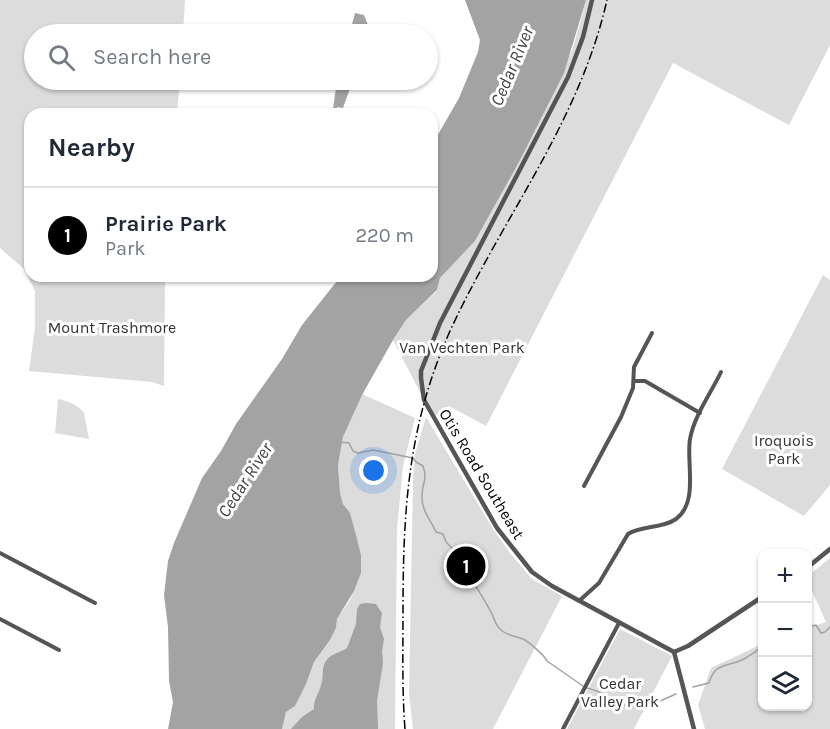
<!DOCTYPE html>
<html lang="en">
<head>
<meta charset="utf-8">
<style>
	body { margin:0; font-family:Karla,sans-serif; background:#f2f2f3; color:#1f2937 }
	.controls { position:absolute; right:18px; bottom:18px; display:grid; overflow:hidden; border-radius:12px; box-shadow:0 2px 4px #0004 }
	.controls button { width:54px; height:54px; display:grid; place-items:center; padding:0; border:0; border-bottom:2px solid #e0e1e3; background:#fff; color:#1f2937; font:30px sans-serif }
	.you { position:absolute; left:374px; top:471px; width:21px; height:21px; margin:-15px; border:4px solid #fff; border-radius:50%; background:#1a73e8; box-shadow:0 0 0 9px #1a73e833 }
	.badge { display:grid; place-items:center; width:39px; height:39px; border-radius:50%; background:#000; color:#fff; font-size:20px; font-weight:700 }
	.pin { position:absolute; translate:-50% -50%; border:3px solid #fff; box-shadow:0 2px 6px #0006 }
	.list { margin:0; padding:0; list-style:none }
	h2 { display:flex; justify-content:space-between; align-items:center; height:78px; margin:0; padding:0 24px; font-size:26px }
	h2 small { font-size:20px; font-weight:400; color:#747a83 }
	.list li { display:grid; grid-template-columns:39px 1fr auto; gap:18px; align-items:center; box-sizing:border-box; height:96px; padding:0 24px; border-top:2px solid #e0e1e3 }
	.list b { display:block; font-size:22px; white-space:nowrap }
	.list p { margin:0; font-size:20px; white-space:nowrap; color:#747a83 }
	.list em { font-size:20px; font-style:normal; color:#747a83 }
	.icon { flex:none; width:33px; height:33px; fill:none; stroke:currentColor; stroke-width:2; stroke-linecap:round; stroke-linejoin:round }
	.map { position:relative; flex:none; width:830px; height:729px; overflow:hidden }
	.search { position:absolute; background:#fff; box-shadow:0 2px 4px #0004; left:24px; top:24px; width:414px; height:66px; display:flex; align-items:center; gap:15px; box-sizing:border-box; padding:0 21px; border-radius:33px; color:#747a83; font-size:22px }
	.panel { position:absolute; background:#fff; box-shadow:0 2px 4px #0004; left:24px; top:108px; width:414px; height:174px; border-radius:18px }
	.map>svg:first-child { display:block }
</style>
</head>
<body>
<div class="map">
<svg width="830" height="729" viewBox="0 0 830 729">
	<rect width="100%" height="100%" fill="#fff"/>
	<g fill="#dcdcdc">
		<path d="M0 0H185L183 34H34V80H180L177 114H30V276H165L164 386 152 382 29 371 35 328V291L24 269 0 248Z"/>
		<path d="M586 0H830V45L789 125 673 63 486 426 449 406 433 417 393 340 406 320 437 291 440 278 475 241 518 164 573 48Z"/>
		<path d="M823 275 830 280V485L804 516 722 469Z"/>
		<path d="M362 394 415 418 403 466 397 529 395 729H282L286 712 292 708 306 684 314 662 330 640 336 628 337 619 350 600 361 573V555L350 514 343 504 340 493 338 465 343 437Z"/>
		<path d="M58 399C67 401 79 405 84 413L89 439 55 433Z"/>
		<path d="M426 417 493 529 510 553 532 579 562 596 493 729H413L409 694 413 479 415 454Z"/>
		<path d="M830 558V729H705L698 705 711 668 762 644V706H808V628L826 622 808 582V576Z"/>
		<path d="M620 629 672 656 634 729H567Z"/>
	</g>
	<g fill="#a3a3a3">
		<path d="M465 0H586L564 73 518 164 475 241 440 278 437 290 406 320 393 340 362 395 343 437 338 465 340 493 343 504 350 513 356 535 361 555V573L354 591 337 619 336 628 330 640 314 662 306 684 295 706 286 712 282 729H168L173 702 169 681 168 627 164 595 168 561 174 543 202 478 221 451 236 424 282 359 302 325 341 276H432V145L459 98 478 52 480 40Z"/>
		<path d="M355 13 364 15 368 25 365 34H351L350 32Z"/>
		<path d="M337 80H353L343 108 337 107 336 114H329L333 109Z"/>
		<path d="M366 603 376 604 382 613 380 627 384 639 382 651 383 663 377 701 378 729H291L302 717 314 709C313 700 319 694 321 685 324 678 321 668 326 661 331 653 340 653 347 648L356 624 357 609 360 604Z"/>
	</g>
	<g fill="none" stroke-linecap="round" stroke-linejoin="round">
		<g stroke="#a3a3a3" stroke-width="1.5">
			<path d="M340 442 349 443 353 451 358 453 373 450 413 458 416 462 423 466C428 480 422 483 422 495 421 510 430 519 436 532L443 534 446 542 465 561 472 582C476 585 489 608 492 614 495 620 495 625 501 630 508 636 515 636 523 639 528 641 545 656 547 661L583 686"/>
			<path d="M808 627 816 625 821 633 825 632 830 627"/>
			<path d="M693 687 709 683C715 663 725 667 742 660 749 657 756 651 762 647"/>
			<path d="M587 688C605 691 611 704 629 706"/>
			<path d="M634 707 646 699 660 701 676 694"/>
		</g>
		<g stroke="#555" stroke-width="4">
			<path d="M634 381H645L700 413"/>
			<path d="M584 486 621 417 633 388 634 367 652 333"/>
			<path d="M0 553 95 603"/>
			<path d="M579 601 599 583 628 534C642 525 662 529 676 519 699 502 686 463 690 439 694 416 711 393 721 372"/>
			<path d="M0 619 59 650"/>
			<path d="M563 729 619 623"/>
		</g>
		<g stroke="#555" stroke-width="4.5">
			<path d="M592 0 583 37 568 77 440 323 421 371V378L424 400 497 528 532 572 552 586 674 652 694 729"/>
			<path d="M808 567 830 549"/>
			<path d="M674 652 688 646 762 597"/>
		</g>
		<path stroke="#000" stroke-width="1.5" stroke-dasharray="9 3 1.5 3" stroke-linecap="butt" d="M405 729C402 691 403 653 403 615 403 513 407 427 450 331 502 218 579 123 607 0"/>
	</g>
	<g text-anchor="middle" dominant-baseline="central" stroke-width="6" stroke-linejoin="round" paint-order="stroke">
		<g font-size="16" fill="#333" stroke="#fff">
			<text x="112" y="327">Mount Trashmore</text>
			<text x="462" y="347">Van Vechten Park</text>
			<text x="784" y="440">Iroquois<tspan x="784" dy="18">Park</tspan></text>
			<text x="620" y="683">Cedar<tspan x="620" dy="18">Valley Park</tspan></text>
		</g>
		<g font-size="16" fill="#000" stroke="#fff">
			<text transform="translate(482 474) rotate(59)">Otis Road Southeast</text>
		</g>
		<g font-size="18" font-style="italic" fill="#444" stroke="#fff">
			<text transform="translate(512 66) rotate(-67)">Cedar River</text>
			<text transform="translate(245 480) rotate(-57)">Cedar River</text>
		</g>
	</g>
</svg>
<div class="controls">
<button>+</button>
<button>−</button>
<button><svg class="icon" aria-label="layers" viewBox="0 0 24 24"><path d="M12 4l9 5-9 5-9-5zM3 14l9 5 9-5"/></svg></button>
</div>
<div class="you"></div>
<div class="pin badge" style="left:466px;top:566px">1</div>
<div class="search"><svg class="icon" aria-label="search" viewBox="0 0 24 24"><circle cx="10" cy="10" r="6"/><path d="M15 15l6 6"/></svg>Search here</div>
<section class="panel">
<h2>Nearby<small></small></h2>
<ul class="list">
<li><span class="badge">1</span><div><b>Prairie Park</b><p>Park</p></div><em>220 m</em></li>
</ul>
</section>
</div>
</body>
</html>
